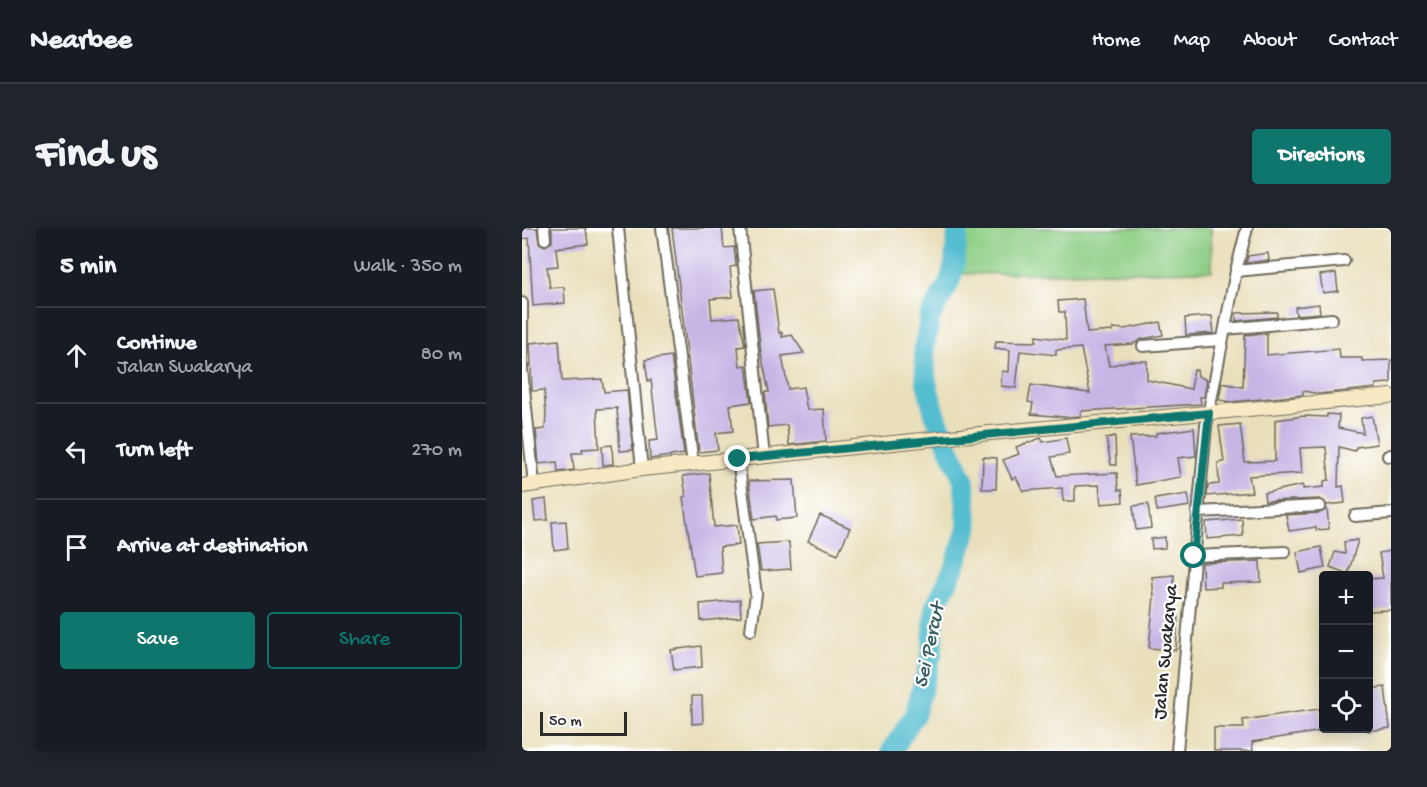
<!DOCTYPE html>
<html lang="en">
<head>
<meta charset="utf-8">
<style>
	body { margin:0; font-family:"Gochi Hand",sans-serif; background:#20242c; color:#f1f3f6 }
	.controls { position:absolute; right:18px; bottom:18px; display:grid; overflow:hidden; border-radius:6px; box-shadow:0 3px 15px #0003 }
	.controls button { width:54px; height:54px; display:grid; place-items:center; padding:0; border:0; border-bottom:2px solid #363941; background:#171b24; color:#f1f3f6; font:30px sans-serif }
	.scale { position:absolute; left:18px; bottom:15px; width:87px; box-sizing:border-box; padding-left:6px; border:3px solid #2b2b2b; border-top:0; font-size:16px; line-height:21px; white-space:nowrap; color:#2b2b2b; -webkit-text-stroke:4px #fff; paint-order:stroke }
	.stop { position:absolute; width:18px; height:18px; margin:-14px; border:4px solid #0f766e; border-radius:50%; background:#fff }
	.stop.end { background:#0f766e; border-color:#fff; box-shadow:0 2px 6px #0008 }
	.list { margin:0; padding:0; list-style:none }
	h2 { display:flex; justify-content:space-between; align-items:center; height:78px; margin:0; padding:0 24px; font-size:26px }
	h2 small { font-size:20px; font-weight:400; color:#9ea1a6 }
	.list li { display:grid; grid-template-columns:39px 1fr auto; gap:18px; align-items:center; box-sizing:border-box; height:96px; padding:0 24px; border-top:2px solid #363941 }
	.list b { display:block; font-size:22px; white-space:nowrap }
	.list p { margin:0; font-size:20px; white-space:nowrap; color:#9ea1a6 }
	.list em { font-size:20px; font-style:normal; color:#9ea1a6 }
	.actions { display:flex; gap:12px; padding:18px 24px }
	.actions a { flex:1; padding:14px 0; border:2px solid #0f766e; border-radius:6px; text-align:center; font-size:21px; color:#0f766e }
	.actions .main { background:#0f766e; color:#fff }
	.icon { flex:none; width:33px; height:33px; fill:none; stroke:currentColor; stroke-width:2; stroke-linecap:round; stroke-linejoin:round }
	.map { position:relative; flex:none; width:869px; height:523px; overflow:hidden; border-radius:6px }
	header { display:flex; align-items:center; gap:36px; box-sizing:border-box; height:84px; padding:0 30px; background:#171b24; border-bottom:2px solid #363941 }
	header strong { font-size:28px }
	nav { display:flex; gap:33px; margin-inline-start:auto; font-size:21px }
	.intro { display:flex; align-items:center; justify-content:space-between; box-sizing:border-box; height:144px; padding:0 36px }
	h1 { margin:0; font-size:42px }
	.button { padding:15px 27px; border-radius:6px; background:#0f766e; color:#fff; font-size:21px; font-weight:700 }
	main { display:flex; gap:36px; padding:0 36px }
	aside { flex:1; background:#171b24; border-radius:6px; box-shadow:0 3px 15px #0003 }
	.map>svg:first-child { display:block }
</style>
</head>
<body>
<header>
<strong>Nearbee</strong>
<nav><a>Home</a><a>Map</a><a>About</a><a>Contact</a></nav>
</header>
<div class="intro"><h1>Find us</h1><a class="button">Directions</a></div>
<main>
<aside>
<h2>5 min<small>Walk · 350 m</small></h2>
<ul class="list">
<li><svg class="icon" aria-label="ahead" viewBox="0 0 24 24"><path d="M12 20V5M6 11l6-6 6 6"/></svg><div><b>Continue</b><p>Jalan Swakarya</p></div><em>80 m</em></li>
<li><svg class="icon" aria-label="left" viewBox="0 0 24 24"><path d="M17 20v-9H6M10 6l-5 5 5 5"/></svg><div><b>Turn left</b></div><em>270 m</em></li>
<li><svg class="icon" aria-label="arrive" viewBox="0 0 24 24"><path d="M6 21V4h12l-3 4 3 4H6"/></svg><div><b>Arrive at destination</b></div></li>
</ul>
<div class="actions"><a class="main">Save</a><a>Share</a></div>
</aside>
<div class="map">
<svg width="869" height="523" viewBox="0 0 869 523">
	<rect width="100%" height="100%" fill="#fff"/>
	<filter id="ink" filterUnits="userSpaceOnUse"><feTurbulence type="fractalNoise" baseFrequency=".0167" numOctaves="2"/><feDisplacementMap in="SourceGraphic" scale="12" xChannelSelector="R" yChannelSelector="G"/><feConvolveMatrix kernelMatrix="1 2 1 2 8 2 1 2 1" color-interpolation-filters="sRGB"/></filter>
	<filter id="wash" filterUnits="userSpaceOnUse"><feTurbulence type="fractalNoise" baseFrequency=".008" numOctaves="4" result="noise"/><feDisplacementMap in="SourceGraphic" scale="24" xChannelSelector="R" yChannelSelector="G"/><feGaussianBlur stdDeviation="1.35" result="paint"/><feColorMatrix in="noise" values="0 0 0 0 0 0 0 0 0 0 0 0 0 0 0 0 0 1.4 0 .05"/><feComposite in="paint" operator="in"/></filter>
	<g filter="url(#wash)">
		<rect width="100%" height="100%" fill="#e9dfbb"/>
		<path fill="#8fcf86" stroke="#5d7d58" stroke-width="1.5" d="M440 0H689L690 43 433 46Z"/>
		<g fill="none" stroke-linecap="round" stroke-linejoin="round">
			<path stroke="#54bdd0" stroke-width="21" d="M370 523 393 486 410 425 413 379 433 338 446 299 442 253 412 184 404 152 402 121 408 89 427 55 432 39 436 0"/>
		</g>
		<g id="blocks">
			<g fill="#c6b5e5">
				<path d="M0 0H15L17 15 23 18 30 14V0H64L66 16 34 20 36 38 25 39 28 60 42 59 43 75 11 78 7 10 0 11Z"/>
				<path d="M150 0H200L202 20 212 19 214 38 208 39 211 69 188 71 190 91 217 89 223 118 216 119 218 138 224 137 229 174 208 177 211 203 194 205 196 222 177 224Z"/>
				<path d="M746 25 747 32 724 35 726 28Z"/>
				<path d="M814 45 816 63 801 65 798 47Z"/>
				<path d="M251 61 257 105 260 104V109L270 107 282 125 260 128 266 161 281 159 285 182 302 181 304 213 267 217 265 197 246 199 243 164H247L239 125 232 63Z"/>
				<path d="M561 71 565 105 591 103V100L602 101 638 94 641 107 620 111 611 116 583 118 587 138 606 133H625V152L669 161 672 142H675L676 148 685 152 682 169H678L679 176 559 183 558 188 542 189 509 186 511 175 506 174 509 157 568 165 559 120 534 122V127L498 123 494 160 479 158 480 143 487 144 488 122 473 120 474 113 514 114V108L544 112 543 84H537L536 73Z"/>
				<path d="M797 76 798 85 774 87 773 79Z"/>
				<path d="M755 84V89L714 93V85Z"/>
				<path d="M690 88 692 105 664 107 663 90Z"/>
				<path d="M745 105V127L817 121 818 130H840V133L869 132V155L854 156V160L797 166 781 163V167L709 174 697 172 700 155 721 159 723 107Z"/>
				<path d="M37 112 40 153 80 151 82 164 105 162 111 222 98 223 95 180 75 181 77 220 60 221 61 225H50L52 242 36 244 35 234 17 236 14 202 23 201 24 186 22 162 10 163 8 115Z"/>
				<path d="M149 128 162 226 128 231 127 213 136 212 129 152 126 153 123 132Z"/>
				<path d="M805 186 817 187 816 200 841 205 839 190 850 188 855 216 834 219 833 223 817 219 816 259 821 258 823 275 805 277 798 271 743 273 742 265 781 257V261L802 259V253L807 252 804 219 778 220 780 245 727 248 730 264 685 268 686 257 697 256 696 235 702 234 697 198 718 196 723 234 753 233V192L782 188 805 189Z"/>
				<path d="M672 200 674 228 656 230 659 249 614 257 608 209 634 208V205Z"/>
				<path d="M593 208 594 237H589L584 210Z"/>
				<path d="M519 210 521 214 544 210 547 226 529 229 535 248 595 245 596 262H600L601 274 579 276 577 257 553 258V273H541L540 260 501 263 494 249 490 251 481 232 497 226 494 219Z"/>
				<path d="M90 217 91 236 81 237 80 218Z"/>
				<path d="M461 229 475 230 474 261H460Z"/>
				<path d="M187 245 192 299 215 297 217 317 198 319 200 345 173 348 161 269 164 268 161 248Z"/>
				<path d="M272 252 275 290 254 292V288L232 291 227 253Z"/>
				<path d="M666 266 668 278 635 283 633 271Z"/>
				<path d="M24 271 26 292 13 293 11 273Z"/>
				<path d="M626 276 629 300 614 302 611 278Z"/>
				<path d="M805 281 807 301 794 302V299L767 303 764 287 798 285Z"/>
				<path d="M298 287 328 300 316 326 286 313Z"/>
				<path d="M720 291 721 308 685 311 684 294Z"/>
				<path d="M44 293 46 320 32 322 30 294Z"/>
				<path d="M643 309V320L630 321 629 311Z"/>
				<path d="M836 312 826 346 808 339 813 324 823 326 822 314Z"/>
				<path d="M267 314 269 341 239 343 235 316Z"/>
				<path d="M799 319 803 340 779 345 775 324Z"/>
				<path d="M869 323V382L846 383V351L861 350 857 325Z"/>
				<path d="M738 333 739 354 699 355V359L681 360 680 335Z"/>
				<path d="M652 347V388L656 389 654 422 627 420 632 368 630 349Z"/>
				<path d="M218 372 219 389 179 393 178 376Z"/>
				<path d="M179 418 180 439 152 442 149 422Z"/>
				<path d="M863 459 868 500 846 503V461Z"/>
				<path d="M170 468H180L181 495 170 496Z"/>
				<path d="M797 481 800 503 730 514 731 523H692V500H722L721 492Z"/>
			</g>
		</g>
	</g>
	<g filter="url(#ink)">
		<use href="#blocks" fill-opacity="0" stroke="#6e6a5d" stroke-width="1.5"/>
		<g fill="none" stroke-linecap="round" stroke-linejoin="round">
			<g stroke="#6e6a5d" stroke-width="14">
				<g id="street">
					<path d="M22 0 23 11"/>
					<path d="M96 0 120 241"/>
					<path d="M140 0 171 236"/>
					<path d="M218 0 242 229"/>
					<path d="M714 43 822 33"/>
					<path d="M0 75V142L12 256"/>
					<path d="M704 101 810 91"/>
					<path d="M621 118 700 112"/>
					<path d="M866 228 869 227"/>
					<path d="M216 231 234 366 229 402"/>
					<path d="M675 284 798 278"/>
					<path d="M833 288 869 285"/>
					<path d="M672 328 763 324"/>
					<path d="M655 523 684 198 714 43 725 0"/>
				</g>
			</g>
			<g stroke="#6e6a5d" stroke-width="16">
				<path id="secondary" d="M0 258 120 241 468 205 869 168"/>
			</g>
			<use href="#street" stroke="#fff" stroke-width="10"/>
			<use href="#secondary" stroke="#f8e8c3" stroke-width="14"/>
		</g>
	</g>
	<g fill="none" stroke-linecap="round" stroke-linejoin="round" filter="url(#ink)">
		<path stroke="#0f766e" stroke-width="8" d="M216 231 687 185 672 328"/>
	</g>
	<g text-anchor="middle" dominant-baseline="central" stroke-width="4.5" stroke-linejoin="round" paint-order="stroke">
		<g font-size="20" fill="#2b2b2b" stroke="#fff">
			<text transform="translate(645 424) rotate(-85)">Jalan Swakarya</text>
		</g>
		<g font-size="21" font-style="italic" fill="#395e65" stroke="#fff">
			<text transform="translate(409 418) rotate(-78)">Sei Percut</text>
		</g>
	</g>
</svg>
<div class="controls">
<button>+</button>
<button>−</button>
<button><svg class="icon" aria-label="locate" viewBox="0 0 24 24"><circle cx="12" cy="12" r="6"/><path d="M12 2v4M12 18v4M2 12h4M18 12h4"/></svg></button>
</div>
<div class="scale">50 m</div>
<div class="stop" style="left:672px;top:328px"></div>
<div class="stop end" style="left:216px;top:231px"></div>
</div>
</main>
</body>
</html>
